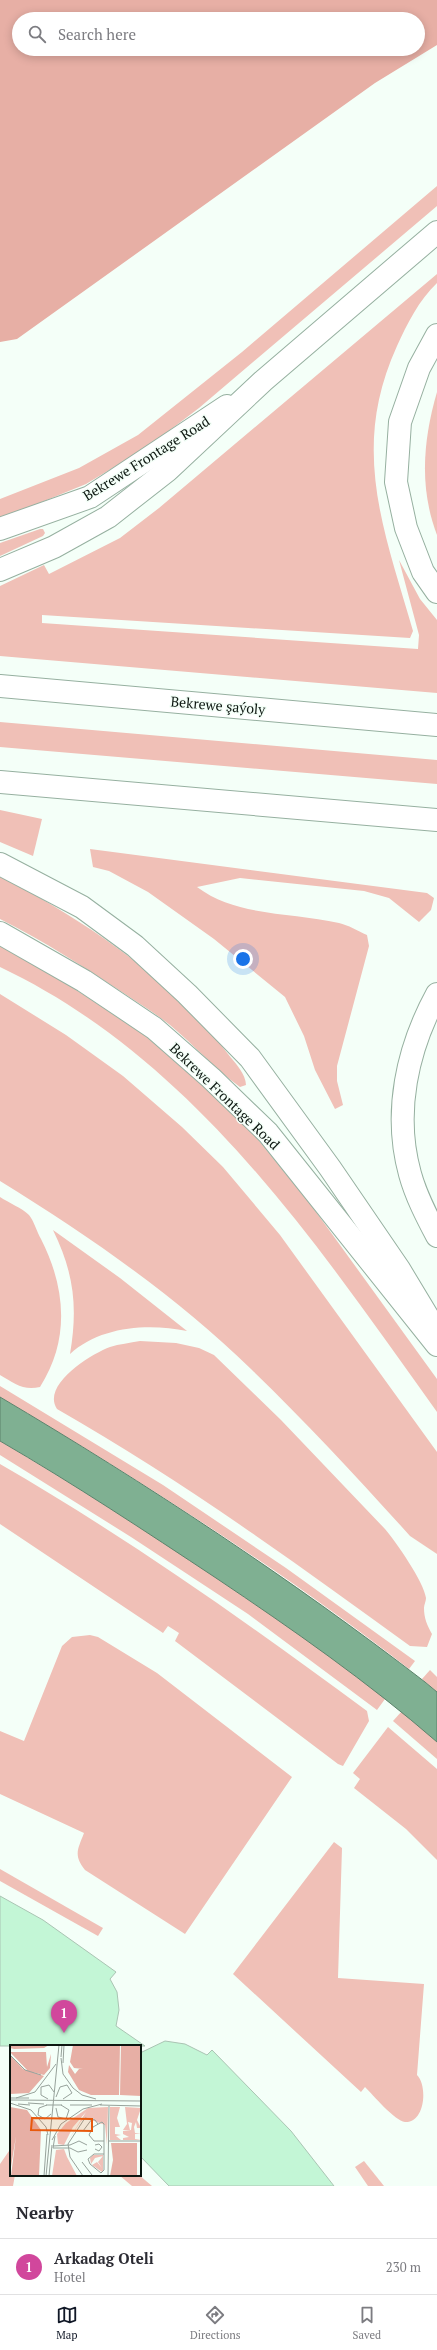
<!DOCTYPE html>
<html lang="en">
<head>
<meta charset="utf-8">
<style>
	body { margin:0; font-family:"PT Serif",serif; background:#f2f2f3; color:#2b2b33 }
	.you { position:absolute; left:243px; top:959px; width:14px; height:14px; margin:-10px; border:3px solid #fff; border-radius:50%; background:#1a73e8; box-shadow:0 0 0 6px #1a73e833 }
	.badge { display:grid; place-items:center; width:26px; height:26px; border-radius:50%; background:#111827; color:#fff; font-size:13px; font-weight:700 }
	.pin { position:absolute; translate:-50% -33px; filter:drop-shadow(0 1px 2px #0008) }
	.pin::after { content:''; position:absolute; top:21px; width:14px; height:12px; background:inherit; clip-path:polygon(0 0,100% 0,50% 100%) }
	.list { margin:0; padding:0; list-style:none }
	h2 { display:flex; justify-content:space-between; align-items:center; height:52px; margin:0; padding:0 16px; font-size:17px }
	h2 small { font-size:13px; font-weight:400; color:#7c7c81 }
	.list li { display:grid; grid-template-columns:26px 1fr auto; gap:12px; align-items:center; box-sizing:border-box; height:56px; padding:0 16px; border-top:1px solid #e1e1e2 }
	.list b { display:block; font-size:15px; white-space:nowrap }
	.list p { margin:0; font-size:13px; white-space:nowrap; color:#7c7c81 }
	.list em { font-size:13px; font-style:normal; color:#7c7c81 }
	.icon { flex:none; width:22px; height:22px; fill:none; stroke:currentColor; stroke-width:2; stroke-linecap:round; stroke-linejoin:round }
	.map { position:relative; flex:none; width:437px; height:2186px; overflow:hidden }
	.search { position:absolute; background:#fff; box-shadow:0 2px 10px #0003; left:12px; right:12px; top:12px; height:44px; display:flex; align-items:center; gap:10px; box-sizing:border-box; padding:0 14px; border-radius:22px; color:#7c7c81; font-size:15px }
	.sheet { height:108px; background:#fff }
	nav { display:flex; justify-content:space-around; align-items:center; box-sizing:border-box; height:56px; border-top:1px solid #e1e1e2; background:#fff; font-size:11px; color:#7c7c81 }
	nav a { display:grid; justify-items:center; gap:2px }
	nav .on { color:#111827 }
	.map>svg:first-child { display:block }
</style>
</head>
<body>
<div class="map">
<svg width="437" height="2186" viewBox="0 0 437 2186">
	<rect width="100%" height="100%" fill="#f4fff8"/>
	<g fill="#f0c0b7">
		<path d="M437 186V206L199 408 149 446 86 484 0 519V499L79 468 138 435 242 352Z"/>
		<path d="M437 274V283C419 300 407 324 397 346 350 449 384 530 413 631L410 638 42 615V623L418 649 419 635 399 560 420 599 437 620V693L0 656V586L44 565 49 574 120 538 159 508Z"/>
		<path d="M437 392V535C419 488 423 440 437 392Z"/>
		<path d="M40 529H43L45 533 43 536 0 556V543Z"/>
		<path d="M0 722 437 760V784L0 747Z"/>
		<path d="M0 810 42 819 33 856 0 842Z"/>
		<path d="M90 849 427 893 434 898 431 910 419 922 389 898 364 891 240 878 197 887C237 917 292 912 339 923 348 925 358 931 367 935L369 946 337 1066V1081L343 1105 335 1109 315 1070 304 1036 285 997 214 939 148 892 109 871 93 867Z"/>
		<path d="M0 876C85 921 170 977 228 1054 235 1063 246 1074 246 1085L240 1087C215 1069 194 1045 170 1025 156 1014 140 1004 125 994 84 967 44 941 0 919Z"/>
		<path d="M0 945 17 953 84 995 147 1037 205 1088 256 1137 311 1205 437 1379V1412C316 1243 194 1059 0 967Z"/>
		<path d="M0 994 66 1035 123 1076 182 1127 223 1167 280 1235 437 1452V1554L410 1536C359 1479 306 1422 251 1369 176 1296 89 1236 0 1181Z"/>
		<path d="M0 1197C9 1203 22 1208 29 1215 34 1221 37 1232 41 1239 66 1288 70 1340 40 1387 23 1391 14 1383 0 1375Z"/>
		<path d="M53 1230 120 1278 187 1331C149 1323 100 1326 70 1354 78 1307 74 1273 53 1230Z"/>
		<path d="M140 1341 176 1343 199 1348 214 1355 281 1420 385 1529C396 1542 424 1582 426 1598 426 1601 424 1605 424 1608 424 1618 427 1625 432 1634L427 1647 410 1646C296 1563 180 1479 57 1409 41 1385 91 1354 110 1347 119 1344 130 1343 140 1341Z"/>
		<path d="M0 1386 163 1485 286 1568 415 1661 409 1669C282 1570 138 1479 0 1397Z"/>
		<path d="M0 1441C73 1484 144 1530 215 1577 272 1616 331 1655 385 1699L377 1710 248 1614 131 1537 0 1455Z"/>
		<path d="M0 1464C128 1538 248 1623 367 1711L369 1721 343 1766 338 1764 175 1641 179 1633 168 1626 163 1633 0 1524Z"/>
		<path d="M90 1635 98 1637 157 1673 292 1777 185 1934 85 1870C73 1855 78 1849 84 1833L0 1794V1731L24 1741 62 1646 72 1637Z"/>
		<path d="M430 1670 437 1677V1692L422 1679Z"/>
		<path d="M402 1711 437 1742V1759L393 1721Z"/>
		<path d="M388 1727 437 1769V1860L406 1829 354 1788 360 1779 353 1773Z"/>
		<path d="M334 1842 342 1848 338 1978 424 1984 417 2075C428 2086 425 2123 405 2122 395 2121 373 2095 365 2087L361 2092 233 1974Z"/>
		<path d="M0 1869 103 1928 98 1936 0 1881Z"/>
		<path d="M9 2151 11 2152V2175H15L13 2186H0V2164Z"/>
		<path d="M364 2161 384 2186H368L355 2167Z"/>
		<path d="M119 2175H139L152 2186H132Z"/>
	</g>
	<path fill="#e7afa5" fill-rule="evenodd" d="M0 0H437V45L375 83 17 339 0 342ZM19 19H418V49H19Z"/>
	<path fill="#7fb092" stroke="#5c826b" d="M0 1397C147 1484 290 1578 425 1682L437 1692V1742C368 1682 292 1629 216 1578 145 1531 74 1484 0 1441Z"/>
	<g fill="#c3f6d6" stroke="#aac4b3">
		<path d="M0 1896 43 1920 116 1972 110 1979 117 1992 119 2010 116 2026 145 2046H0Z"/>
		<path d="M165 2041 185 2044 207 2055 212 2050 291 2131 334 2186H169L140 2156V2053Z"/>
	</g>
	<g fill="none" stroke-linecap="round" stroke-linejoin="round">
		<g stroke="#96b0a0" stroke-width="24">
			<g id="street">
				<path d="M0 529 90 497 227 406"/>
				<path d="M0 933 84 981 154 1028 211 1078 268 1133 437 1345"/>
			</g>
		</g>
		<g stroke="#96b0a0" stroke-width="24">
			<g id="secondary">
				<path d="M437 335 419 368 400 422 396 482 406 528 423 572 437 592"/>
				<path d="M0 570 54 547 108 517 168 470 263 381 437 232"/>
				<path d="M0 686 437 725"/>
				<path d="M0 782 437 820"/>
				<path d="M0 864 82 907 135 946 187 994 250 1058 330 1168 399 1269 437 1332"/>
				<path d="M437 994C407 1049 393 1113 410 1174 416 1196 427 1217 437 1236"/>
			</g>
		</g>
		<use href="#street" stroke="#fff" stroke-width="22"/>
		<use href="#secondary" stroke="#fff" stroke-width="22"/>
	</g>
	<g text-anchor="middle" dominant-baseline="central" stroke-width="3" stroke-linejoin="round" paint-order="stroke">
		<g font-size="14" fill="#0c1610" stroke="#f4fff8">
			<text transform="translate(146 458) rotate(-32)">Bekrewe Frontage Road</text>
			<text transform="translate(218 705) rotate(5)">Bekrewe şaýoly</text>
			<text transform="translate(225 1096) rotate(44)">Bekrewe Frontage Road</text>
		</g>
	</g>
	<g transform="translate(10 2045)">
		<rect width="131" height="131" fill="#f4fff8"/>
		<path d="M98 62 97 100 95 80 76 73 71 76 56 99 76 67 63 82 54 100 48 99 47 89 56 78 78 63ZM100 62H110L107 73 110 82H105V89L111 90 106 91 111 95H100ZM115 62 131 63 127 75 131 83H127L126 77 124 82 125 88H131L125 89V94L131 95H113V93L119 92 113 89V86L121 85 122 78 118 77 120 85H113L117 79ZM54 104 57 112 67 131H42L46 105ZM83 110H93V126L92 127 82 120 87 117 92 123 88 117 93 111 85 113 81 119 80 113Z" fill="#f0c0b7"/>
		<path d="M0 0H39L34 3 4 4 0 3ZM63 0H110L109 50H81L69 45 58 27 59 20 65 29 69 24H73L64 23 60 17ZM111 0H131V51L110 50ZM0 7H36L37 22 41 9 40 23 34 30 18 26ZM0 10 13 24 34 31 19 48 0 49ZM0 62 17 65 31 85 29 131H1L6 91 0 128ZM101 98H127V131H100L103 115Z" fill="#e7afa5"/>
		<path fill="none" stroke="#97a29b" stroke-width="1" d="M0 10 15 25 31 30M51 12 52 0M51 13 53 29 63 43 72 50 86 54M53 18 54 0M46 52 50 42 57 40 62 48 53 54M0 53H19M6 53 25 47 46 19M38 54 31 50V42L39 40 44 47M0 55 131 56M0 58 21 65 36 82 38 90M18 58 34 59M8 59 20 60M36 60H52M37 60 29 63 28 70 35 74 41 69M60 60H82M90 60 131 61M46 63 48 72 56 74 59 65 51 60M73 86 82 74M42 95 51 79 73 64 92 59M98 96H131M85 100 89 99 92 102 89 106 85 104M43 101 60 100 69 96 77 100M43 103 45 91M43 103H60L68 107 77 105M94 109H84L78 114 80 119 91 128 94 125V79L92 77 83 82 79 90 84 96H94M72 117 82 130M34 131 37 89M36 131 49 0M39 131 42 100M73 131 60 112 58 99 75 73 85 75 88 79M98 131 99 61"/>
		<path fill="#e8590c" fill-opacity="0.15" stroke="#e8590c" stroke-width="2" d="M22 73 82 74V86L21 85Z"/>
		<rect width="131" height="131" fill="none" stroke="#0c1610" stroke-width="2"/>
	</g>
</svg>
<div class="you"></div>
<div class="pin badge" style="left:64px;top:2033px;background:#d1479c">1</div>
<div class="search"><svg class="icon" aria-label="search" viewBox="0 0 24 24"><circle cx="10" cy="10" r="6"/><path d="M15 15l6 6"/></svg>Search here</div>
</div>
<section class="sheet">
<h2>Nearby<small></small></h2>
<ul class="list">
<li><span class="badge" style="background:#d1479c">1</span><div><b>Arkadag Oteli</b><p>Hotel</p></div><em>230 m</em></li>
</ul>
</section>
<nav>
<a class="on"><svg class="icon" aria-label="map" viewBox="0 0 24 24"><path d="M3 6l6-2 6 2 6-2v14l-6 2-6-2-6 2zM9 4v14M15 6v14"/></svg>Map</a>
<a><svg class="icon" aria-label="directions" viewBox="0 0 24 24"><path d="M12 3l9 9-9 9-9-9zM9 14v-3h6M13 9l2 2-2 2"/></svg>Directions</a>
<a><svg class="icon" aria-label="saved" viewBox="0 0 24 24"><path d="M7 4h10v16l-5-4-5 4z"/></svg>Saved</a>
</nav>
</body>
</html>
